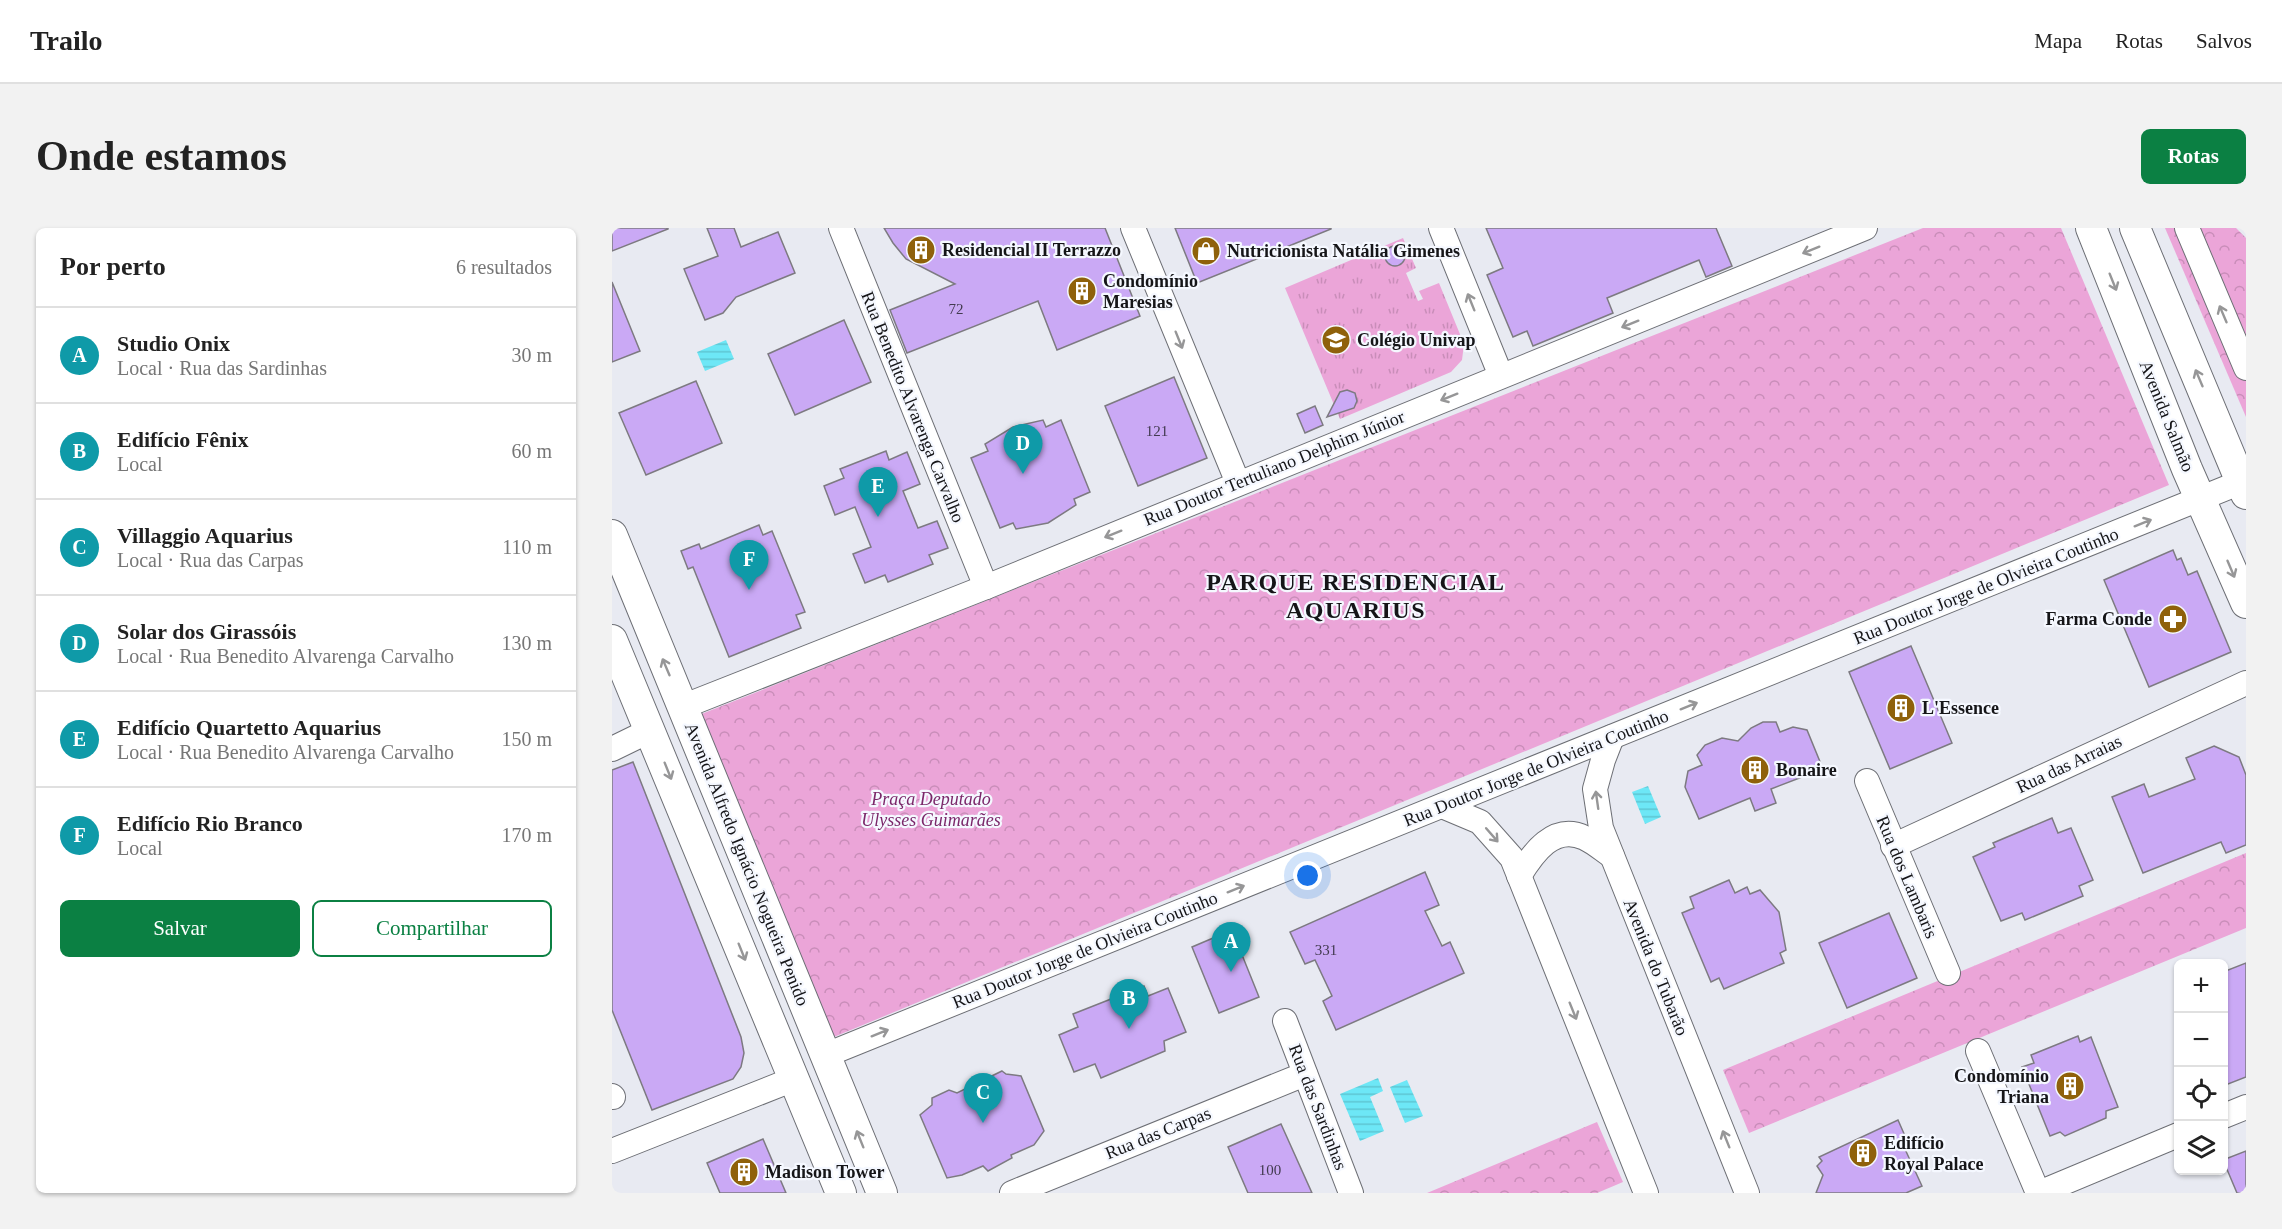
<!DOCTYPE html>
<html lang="pt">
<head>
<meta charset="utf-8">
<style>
	body { margin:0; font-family:"Times New Roman",serif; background:#f2f2f2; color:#222 }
	.controls { position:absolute; right:18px; bottom:18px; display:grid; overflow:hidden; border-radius:9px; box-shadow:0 2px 4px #0004 }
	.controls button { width:54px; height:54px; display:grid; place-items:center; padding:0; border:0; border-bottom:2px solid #e0e0e0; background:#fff; color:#222; font:30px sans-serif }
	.you { position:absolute; left:696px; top:648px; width:21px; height:21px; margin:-15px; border:4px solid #fff; border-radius:50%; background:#1a73e8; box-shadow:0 0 0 9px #1a73e833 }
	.badge { display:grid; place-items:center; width:39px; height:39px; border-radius:50%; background:#0b8043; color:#fff; font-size:20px; font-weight:700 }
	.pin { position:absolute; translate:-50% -50px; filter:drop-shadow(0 2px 3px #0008) }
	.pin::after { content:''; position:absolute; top:32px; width:21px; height:18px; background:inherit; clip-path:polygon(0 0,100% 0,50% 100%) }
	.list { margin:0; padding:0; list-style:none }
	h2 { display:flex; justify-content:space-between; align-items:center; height:78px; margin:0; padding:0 24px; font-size:26px }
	h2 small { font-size:20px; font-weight:400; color:#767676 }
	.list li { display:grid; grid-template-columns:39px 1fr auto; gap:18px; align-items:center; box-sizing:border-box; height:96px; padding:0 24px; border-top:2px solid #e0e0e0 }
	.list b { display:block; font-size:22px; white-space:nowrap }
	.list p { margin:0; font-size:20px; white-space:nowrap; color:#767676 }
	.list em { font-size:20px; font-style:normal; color:#767676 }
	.actions { display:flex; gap:12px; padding:18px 24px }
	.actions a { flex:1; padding:14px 0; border:2px solid #0b8043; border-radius:9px; text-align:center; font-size:21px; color:#0b8043 }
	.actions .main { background:#0b8043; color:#fff }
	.icon { flex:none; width:33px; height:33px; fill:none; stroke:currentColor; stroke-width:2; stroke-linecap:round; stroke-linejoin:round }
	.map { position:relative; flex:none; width:1634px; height:965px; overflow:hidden; border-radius:9px }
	header { display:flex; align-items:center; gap:36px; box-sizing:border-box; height:84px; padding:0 30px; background:#fff; border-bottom:2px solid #e0e0e0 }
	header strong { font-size:28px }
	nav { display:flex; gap:33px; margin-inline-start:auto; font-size:21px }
	.intro { display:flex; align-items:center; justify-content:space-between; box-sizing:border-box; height:144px; padding:0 36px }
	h1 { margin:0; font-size:42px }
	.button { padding:15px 27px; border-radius:9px; background:#0b8043; color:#fff; font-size:21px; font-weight:700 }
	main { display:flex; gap:36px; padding:0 36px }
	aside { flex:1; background:#fff; border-radius:9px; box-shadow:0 2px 4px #0004 }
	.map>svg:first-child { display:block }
</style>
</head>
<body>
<header>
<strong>Trailo</strong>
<nav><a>Mapa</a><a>Rotas</a><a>Salvos</a></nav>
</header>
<div class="intro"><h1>Onde estamos</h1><a class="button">Rotas</a></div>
<main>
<aside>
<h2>Por perto<small>6 resultados</small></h2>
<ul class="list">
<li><span class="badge" style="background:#0f9aa8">A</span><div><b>Studio Onix</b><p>Local · Rua das Sardinhas</p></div><em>30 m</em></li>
<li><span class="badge" style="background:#0f9aa8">B</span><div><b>Edifício Fênix</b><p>Local</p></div><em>60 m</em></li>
<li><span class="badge" style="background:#0f9aa8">C</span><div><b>Villaggio Aquarius</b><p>Local · Rua das Carpas</p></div><em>110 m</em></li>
<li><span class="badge" style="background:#0f9aa8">D</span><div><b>Solar dos Girassóis</b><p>Local · Rua Benedito Alvarenga Carvalho</p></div><em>130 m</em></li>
<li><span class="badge" style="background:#0f9aa8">E</span><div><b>Edifício Quartetto Aquarius</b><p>Local · Rua Benedito Alvarenga Carvalho</p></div><em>150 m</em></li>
<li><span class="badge" style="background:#0f9aa8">F</span><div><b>Edifício Rio Branco</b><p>Local</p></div><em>170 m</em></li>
</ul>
<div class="actions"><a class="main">Salvar</a><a>Compartilhar</a></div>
</aside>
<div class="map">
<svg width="1634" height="965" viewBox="0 0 1634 965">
	<defs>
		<pattern id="grass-tufts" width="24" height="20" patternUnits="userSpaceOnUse" patternTransform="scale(1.5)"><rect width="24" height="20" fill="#eba5d8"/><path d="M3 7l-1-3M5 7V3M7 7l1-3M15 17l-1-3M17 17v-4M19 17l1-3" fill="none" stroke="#c98db9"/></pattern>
		<pattern id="forest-crowns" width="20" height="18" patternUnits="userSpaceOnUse" patternTransform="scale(1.5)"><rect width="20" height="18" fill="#eba5d8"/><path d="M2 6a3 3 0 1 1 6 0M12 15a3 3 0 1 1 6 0" fill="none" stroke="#c98db9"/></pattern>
		<pattern id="water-rules" width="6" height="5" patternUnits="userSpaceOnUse" patternTransform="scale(1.5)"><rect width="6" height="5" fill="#6de7f6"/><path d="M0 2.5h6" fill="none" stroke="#5ec5d2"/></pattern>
	</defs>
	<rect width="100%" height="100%" fill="#e8eaf2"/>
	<path fill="url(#grass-tufts)" d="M791 10 804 40 794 45 806 73 811 71 807 63 827 55 852 116 850 132 839 144 728 191 673 60Z"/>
	<g fill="url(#forest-crowns)">
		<path d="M1311 0H1449L1557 257 217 811 87 487Z"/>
		<path d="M1553 0H1624L1634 10V189Z"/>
		<path d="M1634 625V700L1137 905 1111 842Z"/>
		<path d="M985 894 1011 954 985 965H815Z"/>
	</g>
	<g fill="url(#water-rules)">
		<path d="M114 112 122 131 93 143 85 124Z"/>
		<path d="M1036 558 1049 589 1033 596 1020 564Z"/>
		<path d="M766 850 771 863 758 869 772 903 748 913 728 866Z"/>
		<path d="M795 852 811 888 793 895 778 859Z"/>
	</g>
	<g fill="#caa9f5" stroke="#7d7a81" stroke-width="1.5">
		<path d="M0 0H56V1L0 23Z"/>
		<path d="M95 0H122L129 19 166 4 183 45 124 69 111 85 93 92 72 41 106 28Z"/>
		<path d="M272 0H493L528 88 445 122 426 73 295 125 278 82 343 56 294 31 281 15Z"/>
		<path d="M563 0H719V1L585 55Z"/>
		<path d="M874 0H1104L1120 38 1094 49 1087 32 995 70 1001 85 921 118 915 103 901 109 875 47 891 40Z"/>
		<circle cx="783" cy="28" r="10"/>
		<path d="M0 54 28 123 0 134Z"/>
		<path d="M232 92 259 154 183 187 156 126Z"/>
		<path d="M562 149 595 230 526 258 493 178Z"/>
		<path d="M84 153 110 215 34 247 7 185Z"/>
		<path d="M735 162 743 165 745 173 742 180 715 189 728 164Z"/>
		<path d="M703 178 711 197 693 205 685 186Z"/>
		<path d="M431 192 434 199 449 192 478 264 462 271 464 277 436 295 404 301 401 295 388 300 359 230 376 223 373 216 401 199Z"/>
		<path d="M274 223 277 232 295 224 308 256 291 263 306 300 325 293 336 320 317 327 321 336 276 354 273 347 253 355 241 326 259 319 243 279 223 287 212 258 232 250 228 241Z"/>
		<path d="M147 297 151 307 160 303 193 384 184 387 189 400 117 429 81 339 76 341 69 323 87 316 89 321Z"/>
		<path d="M1561 322 1565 332 1569 330 1576 347 1585 343 1619 424 1537 459 1492 352Z"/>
		<path d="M1299 418 1340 515 1278 541 1237 444Z"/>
		<path d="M1151 494H1164L1168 504 1181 499 1195 502 1211 541 1159 561 1164 575 1143 583 1138 570 1087 591 1073 559 1076 543 1090 537 1085 527 1093 517 1110 510 1126 513 1139 500Z"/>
		<path d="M1602 518 1627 529 1634 547V617L1614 625 1609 614 1531 645 1500 569 1532 556 1537 569 1583 551 1574 530Z"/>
		<path d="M21 534 129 809 132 825 129 839 121 851 40 882 0 782V542Z"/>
		<path d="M1440 590 1446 605 1459 600 1481 652 1467 658 1471 668 1413 692 1410 685 1389 693 1361 629 1383 619 1381 615Z"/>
		<path d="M813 644 827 677 813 683 830 718 838 714 852 745 724 802 711 773 720 768 703 732 693 736 678 704Z"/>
		<path d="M1117 652 1123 665 1135 659 1138 666 1148 662 1167 684 1174 722 1168 725 1172 735 1112 761 1107 750 1099 754 1070 685 1082 680 1078 669Z"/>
		<path d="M1277 685 1305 750 1235 780 1207 715Z"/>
		<path d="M620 702 647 769 607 785 580 719Z"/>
		<path d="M1634 735V849L1611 858V744Z"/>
		<path d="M532 758 536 768 556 760 574 804 552 813 553 823 489 850 483 836 462 844 447 807 466 799 461 786Z"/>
		<path d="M1466 808 1468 814 1479 809 1506 879 1494 883V890L1453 908 1448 904 1438 908 1410 839 1422 835 1419 827Z"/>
		<path d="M390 843 394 846 409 848 432 903 422 917 399 927 400 930 376 943 371 938 350 947 335 950 308 887 320 877V870L337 862 345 865Z"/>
		<path d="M1286 892 1297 917 1292 919 1310 958 1294 965H1204L1211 947 1205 938 1210 933 1207 929Z"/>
		<path d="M669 896 700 965H636L616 919Z"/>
		<path d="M151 911 174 965H108L95 935Z"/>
		<path d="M1634 923V965H1625L1611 932Z"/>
	</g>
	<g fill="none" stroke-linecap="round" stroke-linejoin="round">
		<g stroke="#6d6f75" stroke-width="26">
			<g id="minor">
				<path d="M229 0 374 359"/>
				<path d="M521 0 626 255"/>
				<path d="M829 0 889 148"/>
				<path d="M1575 0 1634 140"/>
				<path d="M70 479 379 357 1253 0"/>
				<path d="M1000 509 991 532 983 561 989 600 1135 965"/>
				<path d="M0 521 39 502"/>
				<path d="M1255 553 1336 745"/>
				<path d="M830 578 868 594 900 630 1034 965"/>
				<path d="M1281 618 1634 455"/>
				<path d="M907 648C921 625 942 595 973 610 982 614 991 622 1000 628"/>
				<path d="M673 793 739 965"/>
				<path d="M1366 823 1426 965"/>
				<path d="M214 827 1634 252"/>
				<path d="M0 868 1 869"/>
				<path d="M1612 888 1634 879"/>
				<path d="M0 923 182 851"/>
				<path d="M400 965 693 846"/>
				<path d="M1427 965 1566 907"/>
			</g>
		</g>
		<g stroke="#6d6f75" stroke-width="32">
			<g id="tertiary">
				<path d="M1479 0 1575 241 1634 375"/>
				<path d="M1523 0 1634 266"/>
				<path d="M0 307 270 965"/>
				<path d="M0 412 229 965"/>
			</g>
		</g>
		<use href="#minor" stroke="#fff" stroke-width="24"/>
		<use href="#tertiary" stroke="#fff" stroke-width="30"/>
	</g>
	<defs><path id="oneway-shaft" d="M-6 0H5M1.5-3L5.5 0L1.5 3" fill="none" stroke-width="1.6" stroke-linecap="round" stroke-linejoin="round" transform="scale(1.5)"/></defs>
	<g stroke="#969697">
		<use href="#oneway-shaft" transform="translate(1199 22) rotate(158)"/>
		<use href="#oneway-shaft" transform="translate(1501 54) rotate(68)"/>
		<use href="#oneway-shaft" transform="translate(859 74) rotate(-112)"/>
		<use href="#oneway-shaft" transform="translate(1611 86) rotate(-113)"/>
		<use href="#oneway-shaft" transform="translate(1018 96) rotate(158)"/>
		<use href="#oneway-shaft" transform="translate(567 112) rotate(68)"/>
		<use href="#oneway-shaft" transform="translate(1587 150) rotate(-113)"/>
		<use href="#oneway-shaft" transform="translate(837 169) rotate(158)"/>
		<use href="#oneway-shaft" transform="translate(1531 295) rotate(-22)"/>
		<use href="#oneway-shaft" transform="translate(501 306) rotate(158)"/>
		<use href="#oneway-shaft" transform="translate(1619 341) rotate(67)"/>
		<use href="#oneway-shaft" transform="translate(54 439) rotate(-113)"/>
		<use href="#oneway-shaft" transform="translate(1077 478) rotate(-22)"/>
		<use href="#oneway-shaft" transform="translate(56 543) rotate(68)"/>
		<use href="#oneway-shaft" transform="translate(985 572) rotate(-98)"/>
		<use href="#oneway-shaft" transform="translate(880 607) rotate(49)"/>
		<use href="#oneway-shaft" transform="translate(624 661) rotate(-22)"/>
		<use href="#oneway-shaft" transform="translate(130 724) rotate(68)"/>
		<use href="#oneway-shaft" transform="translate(961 783) rotate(68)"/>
		<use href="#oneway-shaft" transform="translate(268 805) rotate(-22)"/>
		<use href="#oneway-shaft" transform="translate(248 911) rotate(-112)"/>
		<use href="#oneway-shaft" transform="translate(1114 911) rotate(-112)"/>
	</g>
	<defs>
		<g id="building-disc" transform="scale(1.5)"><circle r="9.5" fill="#8f610b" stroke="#f5f8ff"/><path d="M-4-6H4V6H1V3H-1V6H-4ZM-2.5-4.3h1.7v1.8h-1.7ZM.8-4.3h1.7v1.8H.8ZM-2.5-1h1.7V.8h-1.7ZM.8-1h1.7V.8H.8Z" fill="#fff"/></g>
		<g id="shop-disc" transform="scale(1.5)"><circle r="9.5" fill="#8f610b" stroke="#f5f8ff"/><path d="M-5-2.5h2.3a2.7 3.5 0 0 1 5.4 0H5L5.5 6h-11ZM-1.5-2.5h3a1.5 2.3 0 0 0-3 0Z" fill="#fff"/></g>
		<g id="school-disc" transform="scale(1.5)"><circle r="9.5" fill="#8f610b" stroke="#f5f8ff"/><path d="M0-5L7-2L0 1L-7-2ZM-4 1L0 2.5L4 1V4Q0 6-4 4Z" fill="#fff"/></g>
		<g id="pharmacy-disc" transform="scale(1.5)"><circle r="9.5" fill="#8f610b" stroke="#f5f8ff"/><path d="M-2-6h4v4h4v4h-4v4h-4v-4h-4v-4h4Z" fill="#fff"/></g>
	</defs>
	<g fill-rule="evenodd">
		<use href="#building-disc" x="309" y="22"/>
		<use href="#shop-disc" x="594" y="23"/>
		<use href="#building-disc" x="470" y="63"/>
		<use href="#school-disc" x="724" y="112"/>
		<use href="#pharmacy-disc" x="1561" y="391"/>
		<use href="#building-disc" x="1289" y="480"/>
		<use href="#building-disc" x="1143" y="542"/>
		<use href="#building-disc" x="1458" y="858"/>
		<use href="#building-disc" x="1251" y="925"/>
		<use href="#building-disc" x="132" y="944"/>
	</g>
	<g text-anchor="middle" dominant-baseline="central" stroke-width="4.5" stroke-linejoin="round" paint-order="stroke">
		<g font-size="15" fill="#423a4f">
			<text x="344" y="81">72</text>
			<text x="545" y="203">121</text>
			<text x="714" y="722">331</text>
			<text x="658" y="942">100</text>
		</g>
		<g font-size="18" font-weight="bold" fill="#151518" stroke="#f5f8ff" text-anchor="start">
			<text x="330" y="22">Residencial II Terrazzo</text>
			<text x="615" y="23">Nutricionista Natália Gimenes</text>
			<text x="491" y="53">Condomínio<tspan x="491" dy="21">Maresias</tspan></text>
			<text x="745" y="112">Colégio Univap</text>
			<text x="1540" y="391" text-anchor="end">Farma Conde</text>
			<text x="1310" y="480">L'Essence</text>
			<text x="1164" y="542">Bonaire</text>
			<text x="1437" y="848" text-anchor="end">Condomínio<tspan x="1437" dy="21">Triana</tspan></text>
			<text x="1272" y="915">Edifício<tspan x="1272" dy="21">Royal Palace</tspan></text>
			<text x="153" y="944">Madison Tower</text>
		</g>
		<g font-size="18" fill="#151518" stroke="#f5f8ff">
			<text transform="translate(301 179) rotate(68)">Rua Benedito Alvarenga Carvalho</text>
			<text transform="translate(1555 188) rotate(68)">Avenida Salmão</text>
			<text transform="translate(662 240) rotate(-22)">Rua Doutor Tertuliano Delphim Júnior</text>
			<text transform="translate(1374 358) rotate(-22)">Rua Doutor Jorge de Olvieira Coutinho</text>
			<text transform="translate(1457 536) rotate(-25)">Rua das Arraias</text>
			<text transform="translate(924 540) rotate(-22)">Rua Doutor Jorge de Olvieira Coutinho</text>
			<text transform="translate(135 636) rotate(68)">Avenida Alfredo Ignácio Nogueira Penido</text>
			<text transform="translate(1295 649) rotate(67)">Rua dos Lambaris</text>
			<text transform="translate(473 722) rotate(-22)">Rua Doutor Jorge de Olvieira Coutinho</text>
			<text transform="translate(1044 739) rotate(68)">Avenida do Tubarão</text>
			<text transform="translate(706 879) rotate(69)">Rua das Sardinhas</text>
			<text transform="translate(546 905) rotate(-22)">Rua das Carpas</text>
		</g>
		<g font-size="18" font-style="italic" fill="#7b276a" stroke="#f5f8ff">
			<text x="319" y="571">Praça Deputado<tspan x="319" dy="21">Ulysses Guimarães</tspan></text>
		</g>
		<g font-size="24" font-weight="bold" letter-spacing="1.5" fill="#151518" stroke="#f5f8ff">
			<text x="744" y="354">PARQUE RESIDENCIAL<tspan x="744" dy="28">AQUARIUS</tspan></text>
		</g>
	</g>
</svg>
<div class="controls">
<button>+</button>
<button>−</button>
<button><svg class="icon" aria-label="locate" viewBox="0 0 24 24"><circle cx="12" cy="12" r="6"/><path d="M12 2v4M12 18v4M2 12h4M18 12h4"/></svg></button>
<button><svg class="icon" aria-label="layers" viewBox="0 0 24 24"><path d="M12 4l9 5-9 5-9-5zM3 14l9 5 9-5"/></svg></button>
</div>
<div class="you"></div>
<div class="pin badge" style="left:619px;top:744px;background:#0f9aa8">A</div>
<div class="pin badge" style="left:517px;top:801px;background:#0f9aa8">B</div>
<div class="pin badge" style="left:371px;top:895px;background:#0f9aa8">C</div>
<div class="pin badge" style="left:411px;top:246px;background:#0f9aa8">D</div>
<div class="pin badge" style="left:266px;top:289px;background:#0f9aa8">E</div>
<div class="pin badge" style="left:137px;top:362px;background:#0f9aa8">F</div>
</div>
</main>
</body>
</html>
